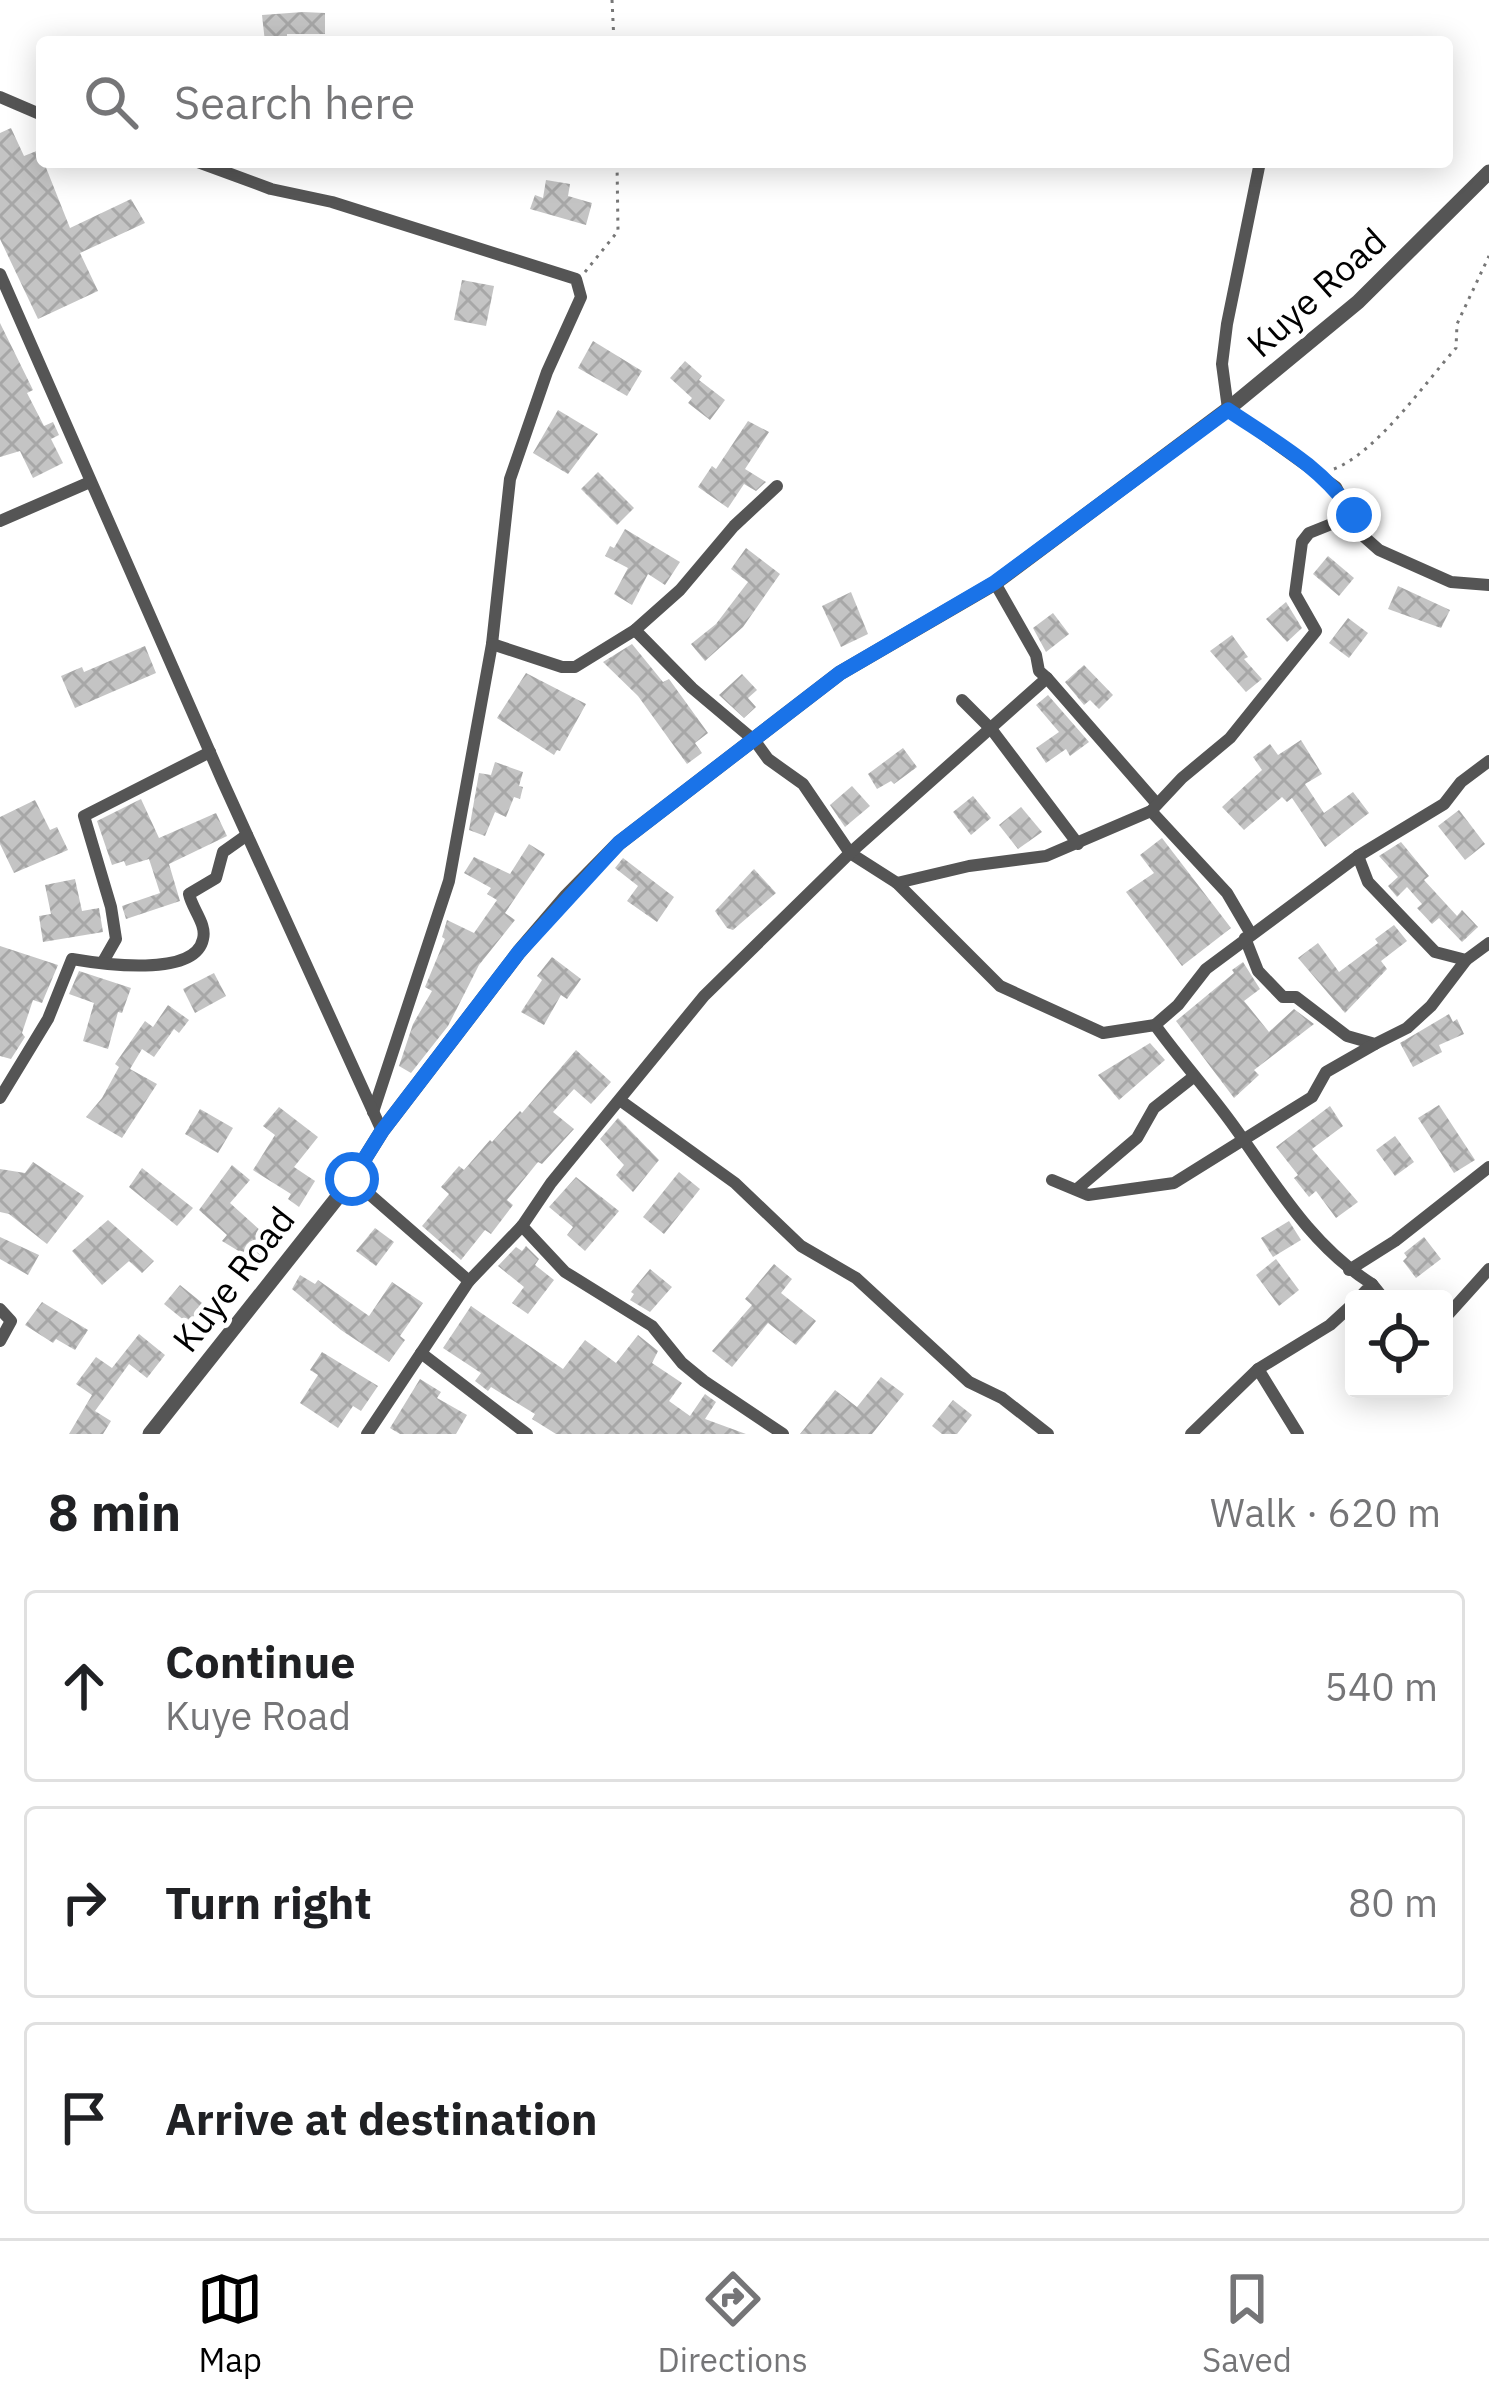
<!DOCTYPE html>
<html lang="en">
<head>
<meta charset="utf-8">
<style>
	body { margin:0; font-family:"IBM Plex Sans",sans-serif; background:#f2f2f2; color:#202124 }
	.controls { position:absolute; right:36px; bottom:36px; display:grid; overflow:hidden; border-radius:12px; box-shadow:0 6px 30px #0003 }
	.controls button { width:108px; height:108px; display:grid; place-items:center; padding:0; border:0; border-bottom:3px solid #e0e0e0; background:#fff; color:#202124; font:60px sans-serif }
	.stop { position:absolute; width:36px; height:36px; margin:-27px; border:9px solid #1a73e8; border-radius:50%; background:#fff }
	.stop.end { background:#1a73e8; border-color:#fff; box-shadow:0 3px 12px #0008 }
	.list { margin:0; padding:0; list-style:none }
	h2 { display:flex; justify-content:space-between; align-items:center; height:156px; margin:0; padding:0 48px; font-size:51px }
	h2 small { font-size:39px; font-weight:400; color:#757577 }
	.list li { display:grid; grid-template-columns:78px 1fr auto; gap:36px; align-items:center; box-sizing:border-box; height:192px; margin:0 24px 24px; padding:0 24px; border:3px solid #e0e0e0; border-radius:12px }
	.list b { display:block; font-size:45px; white-space:nowrap }
	.list p { margin:0; font-size:39px; white-space:nowrap; color:#757577 }
	.list em { font-size:39px; font-style:normal; color:#757577 }
	.icon { flex:none; width:66px; height:66px; fill:none; stroke:currentColor; stroke-width:2; stroke-linecap:round; stroke-linejoin:round }
	.map { position:relative; flex:none; width:1489px; height:1434px; overflow:hidden }
	.search { position:absolute; background:#fff; box-shadow:0 6px 30px #0003; left:36px; right:36px; top:36px; height:132px; display:flex; align-items:center; gap:30px; box-sizing:border-box; padding:0 42px; border-radius:12px; color:#757577; font-size:45px }
	.sheet { height:804px; background:#fff }
	nav { display:flex; justify-content:space-around; align-items:center; box-sizing:border-box; height:168px; border-top:3px solid #e0e0e0; background:#fff; font-size:33px; color:#757577 }
	nav a { display:grid; justify-items:center; gap:6px }
	nav .on { color:#000 }
	.map>svg:first-child { display:block }
</style>
</head>
<body>
<div class="map">
<svg width="1489" height="1434" viewBox="0 0 1489 1434">
	<defs>
		<pattern id="building-cross-hatch" width="8" height="8" patternUnits="userSpaceOnUse" patternTransform="scale(3)"><rect width="8" height="8" fill="#c4c4c4"/><path d="M0 0l8 8M0 8l8-8" fill="none" stroke="#a7a7a7"/></pattern>
	</defs>
	<rect width="100%" height="100%" fill="#fff"/>
	<g fill="url(#building-cross-hatch)">
		<path d="M303 12 325 13V34H287V41L265 42 262 15Z"/>
		<path d="M11 128 24 156 39 150 70 228 131 199 145 223 80 253 98 291 38 319 0 239V133Z"/>
		<path d="M546 180 570 184 568 196 592 203 586 225 530 209 535 195 543 198Z"/>
		<path d="M462 280 494 286 486 326 454 320Z"/>
		<path d="M0 323 33 390 27 393 44 426 53 422 59 435 51 439 63 463 33 478 20 451 0 457Z"/>
		<path d="M593 341 642 371 627 396 578 368Z"/>
		<path d="M685 361 702 376 699 380 725 400 710 420 688 403 692 398 670 378Z"/>
		<path d="M558 410 598 434 568 474 533 453Z"/>
		<path d="M748 421 769 432 745 469 766 482 756 491 744 484 728 508 698 487 712 466 716 469Z"/>
		<path d="M598 472 634 508 617 525 581 489Z"/>
		<path d="M625 529 680 562 665 585 648 574 632 605 614 594 628 568 605 556 610 546 614 548Z"/>
		<path d="M746 548 780 574 743 627 705 661 691 644 716 624 748 582 731 569Z"/>
		<path d="M1328 556 1354 578 1339 596 1313 574Z"/>
		<path d="M1398 586 1450 610 1441 628 1388 609Z"/>
		<path d="M851 592 868 634 841 647 822 606Z"/>
		<path d="M1286 602 1302 628 1287 642 1266 619Z"/>
		<path d="M1053 613 1069 634 1046 652 1033 628Z"/>
		<path d="M1348 618 1368 633 1349 658 1329 643Z"/>
		<path d="M1232 635 1248 657 1244 659 1262 679 1246 692 1210 651Z"/>
		<path d="M632 644 663 682 669 679 708 733 695 743 702 753 687 764 638 696 603 662Z"/>
		<path d="M145 646 156 673 75 708 61 676 82 667 84 672Z"/>
		<path d="M1084 665 1113 695 1099 709 1090 700 1084 705 1065 682Z"/>
		<path d="M526 673 586 704 560 751 557 750 554 755 497 718Z"/>
		<path d="M742 674 757 690 748 698 756 707 744 718 719 695Z"/>
		<path d="M1048 695 1089 742 1070 756 1066 749 1046 763 1036 748 1059 732 1036 705Z"/>
		<path d="M1301 740 1322 774 1305 784 1324 813 1353 792 1369 813 1325 847 1292 798 1287 802 1282 797 1244 830 1222 807 1262 770 1253 757 1270 744 1278 755Z"/>
		<path d="M903 748 917 767 894 784 891 781 877 789 868 774Z"/>
		<path d="M495 762 523 772 519 786 523 787 520 799 514 797 506 817 495 812 485 836 469 830 479 773 491 775Z"/>
		<path d="M852 786 870 806 845 827 830 805Z"/>
		<path d="M973 796 991 818 971 835 953 812Z"/>
		<path d="M141 799 159 838 216 813 227 836 169 864 180 901 126 919 122 906 160 893 149 859 126 866 124 861 112 865 97 821Z"/>
		<path d="M35 800 50 830 57 827 68 850 14 873 0 844V817Z"/>
		<path d="M1021 807 1042 832 1018 849 999 825Z"/>
		<path d="M1459 810 1485 844 1465 860 1438 826Z"/>
		<path d="M1162 838 1231 928 1182 966 1126 892 1154 873 1140 855Z"/>
		<path d="M1401 842 1429 876 1424 880 1457 916 1462 910 1478 927 1462 942 1439 918 1432 924 1417 908 1422 904 1407 887 1397 897 1388 886 1398 877 1379 856Z"/>
		<path d="M529 844 545 854 505 913 515 920 479 965 448 1026 411 1073 399 1066 413 1024 432 991 425 987 445 939 442 937 447 920 474 933 497 900 487 894 491 888 464 873 474 857 510 874Z"/>
		<path d="M623 858 674 897 657 922 627 901 638 886 615 868Z"/>
		<path d="M754 869 776 893 733 930 727 928 715 911Z"/>
		<path d="M75 879 82 911 99 908 103 932 43 942 39 916 51 914 45 885Z"/>
		<path d="M1394 925 1407 941 1381 961 1387 969 1345 1013 1298 958 1318 943 1339 972 1378 943 1375 939Z"/>
		<path d="M0 946 58 965 42 1003 33 1000 22 1033 25 1037 11 1059 0 1056Z"/>
		<path d="M552 957 581 979 567 999 561 995 544 1025 521 1012 542 980 537 976Z"/>
		<path d="M1243 962 1260 989 1244 1001 1269 1032 1294 1009 1314 1024 1254 1070 1259 1075 1234 1098 1176 1021 1234 973 1232 970Z"/>
		<path d="M79 971 131 988 122 1013 118 1012 108 1049 83 1041 94 1003 69 994Z"/>
		<path d="M214 973 226 996 195 1013 183 989Z"/>
		<path d="M168 1005 189 1020 179 1033 174 1029 154 1057 142 1049 130 1069 157 1084 122 1138 86 1117 102 1098 119 1067 115 1064 145 1021 153 1027Z"/>
		<path d="M1449 1014 1453 1022 1457 1019 1464 1034 1439 1045 1442 1052 1413 1067 1400 1043Z"/>
		<path d="M1150 1043 1165 1060 1119 1100 1098 1075Z"/>
		<path d="M576 1050 611 1082 591 1104 574 1089 553 1112 574 1129 542 1164 538 1162 507 1200 513 1205 491 1234 485 1230 461 1260 422 1226 449 1194 441 1187 459 1166 464 1170 490 1140 492 1142 520 1111 522 1113Z"/>
		<path d="M1439 1105 1475 1160 1454 1173 1418 1118Z"/>
		<path d="M1330 1106 1343 1126 1312 1149 1358 1202 1336 1218 1316 1191 1309 1197 1294 1178 1298 1175 1276 1147Z"/>
		<path d="M279 1107 318 1137 294 1167 315 1181 299 1207 288 1199 291 1194 253 1170 275 1135 263 1126Z"/>
		<path d="M200 1109 233 1128 218 1153 185 1134Z"/>
		<path d="M618 1118 659 1160 633 1192 616 1175 624 1165 600 1139Z"/>
		<path d="M1395 1136 1414 1162 1395 1176 1376 1150Z"/>
		<path d="M33 1162 84 1196 47 1244 9 1214 0 1212V1169L25 1173Z"/>
		<path d="M232 1165 250 1180 230 1203 272 1241 257 1262 222 1241 227 1235 199 1210Z"/>
		<path d="M142 1168 193 1208 177 1226 129 1187Z"/>
		<path d="M679 1172 700 1189 664 1234 643 1217Z"/>
		<path d="M576 1177 619 1211 585 1251 567 1235 573 1227 549 1207Z"/>
		<path d="M108 1220 154 1261 142 1273 129 1261 102 1285 72 1251Z"/>
		<path d="M1289 1221 1301 1240 1273 1257 1261 1238Z"/>
		<path d="M375 1228 394 1242 376 1266 356 1251Z"/>
		<path d="M0 1237 39 1255 28 1275 0 1259Z"/>
		<path d="M1424 1237 1441 1259 1416 1278 1403 1261 1407 1257 1404 1253Z"/>
		<path d="M526 1246 539 1259 535 1265 554 1280 528 1314 512 1303 524 1287 498 1266 516 1247 522 1251Z"/>
		<path d="M1276 1259 1299 1290 1279 1306 1256 1275Z"/>
		<path d="M774 1264 792 1279 781 1293 816 1321 796 1345 768 1323 732 1367 712 1351 752 1305 745 1299Z"/>
		<path d="M650 1269 672 1287 650 1312 630 1300 634 1294 631 1292Z"/>
		<path d="M300 1275 315 1284 318 1280 369 1316 392 1282 423 1303 400 1336 405 1340 389 1362 341 1330 292 1289Z"/>
		<path d="M180 1285 217 1315 201 1334 164 1304Z"/>
		<path d="M42 1302 88 1330 75 1350 56 1339 53 1343 25 1325Z"/>
		<path d="M471 1306 563 1369 585 1340 616 1363 638 1335 658 1351 652 1363 682 1383 669 1401 690 1416 705 1394 716 1402 705 1419 746 1434H556L532 1419 535 1414 491 1387 488 1391 475 1381 481 1373 443 1348Z"/>
		<path d="M139 1334 165 1355 147 1378 129 1364 95 1411 111 1421 103 1434H69L92 1395 76 1384 96 1357 112 1368Z"/>
		<path d="M322 1352 378 1386 361 1411 353 1406 338 1428 300 1403 318 1375 310 1370Z"/>
		<path d="M881 1377 904 1394 872 1434H800L835 1390 857 1407Z"/>
		<path d="M420 1379 441 1392 437 1398 467 1415 456 1434H400L390 1428Z"/>
		<path d="M953 1400 972 1415 957 1434H942L932 1426Z"/>
	</g>
	<g fill="none" stroke-linecap="round" stroke-linejoin="round">
		<g stroke="#777" stroke-width="3" stroke-dasharray="3 6" stroke-linecap="butt">
			<path d="M612 0 614 42"/>
			<path d="M585 272 618 231 617 162"/>
			<path d="M1334 469C1377 452 1425 383 1456 348L1457 324 1489 256"/>
		</g>
		<g stroke="#555" stroke-width="12">
			<path d="M0 97 42 115"/>
			<path d="M198 162 271 189 332 202 576 279 581 297 547 372 510 479 492 644 449 881 373 1112"/>
			<path d="M1260 162 1227 324 1222 364 1228 409 1336 487 1361 534 1379 550 1451 582 1489 585"/>
			<path d="M0 274 223 782 382 1131"/>
			<path d="M0 521 90 482"/>
			<path d="M635 630 692 688 755 741 768 759 803 784 850 853 897 883 1000 986 1103 1033 1155 1025C1181 1061 1207 1089 1233 1125 1275 1183 1310 1245 1372 1284L1358 1299"/>
			<path d="M492 644 562 667H575L635 630 680 590 734 526 777 486"/>
			<path d="M1047 678 1157 804"/>
			<path d="M962 700 992 730 1078 844"/>
			<path d="M1151 811 1227 893 1251 934"/>
			<path d="M1358 856 1444 804 1461 782 1489 761"/>
			<path d="M897 883 969 866 1046 856 1151 811 1182 778 1230 738 1316 631 1295 594 1302 542 1309 533 1354 515"/>
			<path d="M1245 938 1258 971 1283 997H1296L1347 1036 1375 1044 1407 1028 1431 1006 1466 960"/>
			<path d="M104 960 116 939 111 907 84 816 210 752"/>
			<path d="M1155 1025 1178 1005 1206 969 1358 856 1368 882 1435 952 1466 960 1489 943"/>
			<path d="M0 1098 48 1019 72 959C101 964 195 978 203 939 207 924 192 909 189 894L216 878 223 852 247 835"/>
			<path d="M621 1101 735 1183 801 1246 856 1278 969 1382 1002 1398 1048 1434"/>
			<path d="M352 1179 469 1281"/>
			<path d="M1052 1180 1088 1195 1174 1183 1312 1097 1326 1072 1375 1044"/>
			<path d="M1077 1189 1137 1138 1154 1108 1192 1078"/>
			<path d="M522 1226 565 1272 652 1326 682 1363 704 1381 783 1434"/>
			<path d="M1349 1270 1395 1241 1489 1167"/>
			<path d="M1372 1284 1384 1299"/>
			<path d="M0 1309 11 1321 0 1341"/>
			<path d="M1444 1319 1489 1269"/>
			<path d="M421 1353 527 1434"/>
			<path d="M1258 1369 1298 1434"/>
			<path d="M367 1434 469 1281 522 1226 551 1183 704 996 850 853 1047 678 1039 671 1036 655 995 583"/>
			<path d="M1191 1434 1258 1369 1330 1325 1354 1303"/>
		</g>
		<path stroke="#555" stroke-width="15" d="M150 1434 352 1179 382 1131 519 952 567 896 619 843 840 673 995 583 1228 409 1358 302 1489 172"/>
	</g>
	<g fill="none" stroke-linecap="round" stroke-linejoin="round">
		<path stroke="#1a73e8" stroke-width="15" d="M352 1179 382 1131 519 952 619 843 840 673 994 583 1228 410C1274 441 1324 468 1354 515"/>
	</g>
	<g text-anchor="middle" dominant-baseline="central" stroke-width="10" stroke-linejoin="round" paint-order="stroke">
		<g font-size="36" fill="#000" stroke="#fff">
			<text transform="translate(1316 292) rotate(-42)">Kuye Road</text>
			<text transform="translate(233 1279) rotate(-52)">Kuye Road</text>
		</g>
	</g>
</svg>
<div class="controls">
<button><svg class="icon" aria-label="locate" viewBox="0 0 24 24"><circle cx="12" cy="12" r="6"/><path d="M12 2v4M12 18v4M2 12h4M18 12h4"/></svg></button>
</div>
<div class="stop" style="left:352px;top:1179px"></div>
<div class="stop end" style="left:1354px;top:515px"></div>
<div class="search"><svg class="icon" aria-label="search" viewBox="0 0 24 24"><circle cx="10" cy="10" r="6"/><path d="M15 15l6 6"/></svg>Search here</div>
</div>
<section class="sheet">
<h2>8 min<small>Walk · 620 m</small></h2>
<ul class="list">
<li><svg class="icon" aria-label="ahead" viewBox="0 0 24 24"><path d="M12 20V5M6 11l6-6 6 6"/></svg><div><b>Continue</b><p>Kuye Road</p></div><em>540 m</em></li>
<li><svg class="icon" aria-label="right" viewBox="0 0 24 24"><path d="M7 20v-9h11M14 6l5 5-5 5"/></svg><div><b>Turn right</b></div><em>80 m</em></li>
<li><svg class="icon" aria-label="arrive" viewBox="0 0 24 24"><path d="M6 21V4h12l-3 4 3 4H6"/></svg><div><b>Arrive at destination</b></div></li>
</ul>
</section>
<nav>
<a class="on"><svg class="icon" aria-label="map" viewBox="0 0 24 24"><path d="M3 6l6-2 6 2 6-2v14l-6 2-6-2-6 2zM9 4v14M15 6v14"/></svg>Map</a>
<a><svg class="icon" aria-label="directions" viewBox="0 0 24 24"><path d="M12 3l9 9-9 9-9-9zM9 14v-3h6M13 9l2 2-2 2"/></svg>Directions</a>
<a><svg class="icon" aria-label="saved" viewBox="0 0 24 24"><path d="M7 4h10v16l-5-4-5 4z"/></svg>Saved</a>
</nav>
</body>
</html>
